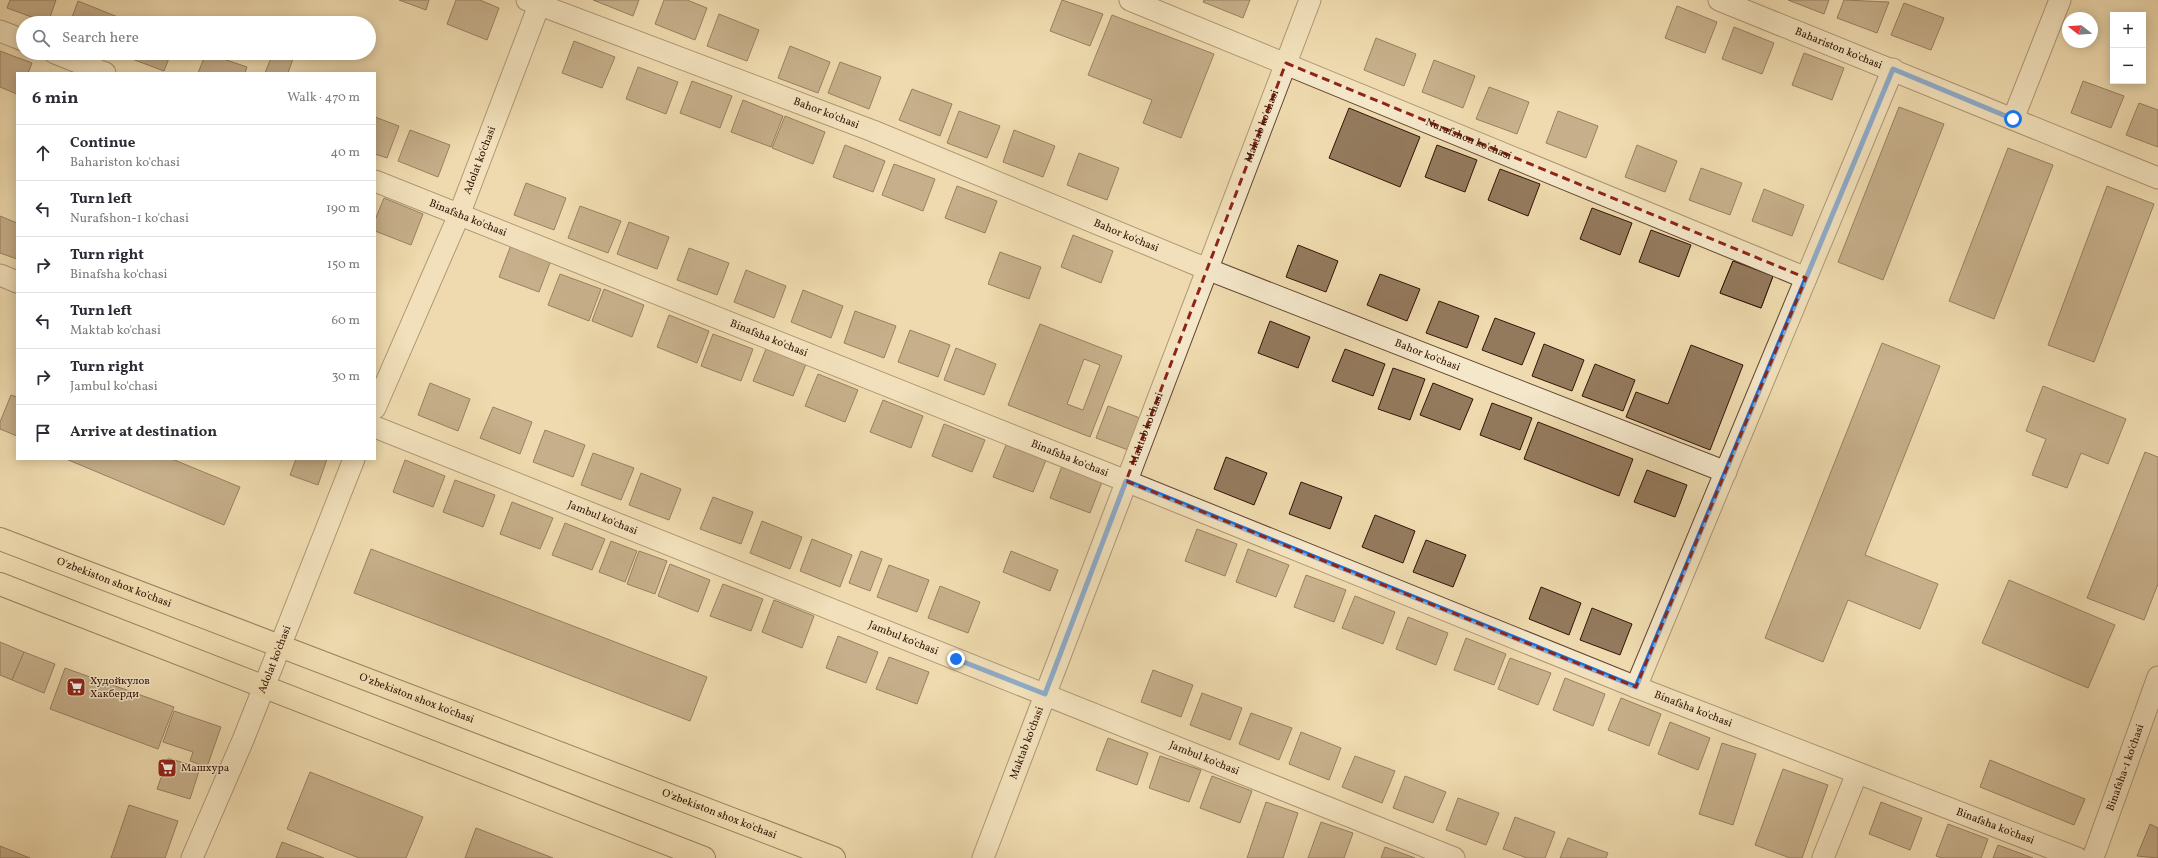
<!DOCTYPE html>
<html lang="en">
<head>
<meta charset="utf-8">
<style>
	body { margin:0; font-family:Vollkorn,serif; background:#f7f7f7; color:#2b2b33 }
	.controls { position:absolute; right:12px; top:12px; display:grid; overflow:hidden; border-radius:0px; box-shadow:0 2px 10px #0003 }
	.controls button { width:36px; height:36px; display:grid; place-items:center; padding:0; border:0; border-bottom:1px solid #e1e1e2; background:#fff; color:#2b2b33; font:20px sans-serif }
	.compass { position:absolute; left:2062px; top:12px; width:36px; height:36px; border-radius:50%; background:#fff; box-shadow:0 2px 10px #0003; rotate:287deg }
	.stop { position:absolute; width:12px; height:12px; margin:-9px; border:3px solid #1a73e8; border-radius:50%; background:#fff }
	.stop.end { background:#1a73e8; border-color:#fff; box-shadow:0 1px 4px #0008 }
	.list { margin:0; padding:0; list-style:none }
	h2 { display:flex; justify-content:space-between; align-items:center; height:52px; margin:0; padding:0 16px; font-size:17px }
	h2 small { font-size:13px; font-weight:400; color:#7c7c81 }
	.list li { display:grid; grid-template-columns:26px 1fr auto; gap:12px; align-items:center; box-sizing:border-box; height:56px; padding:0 16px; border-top:1px solid #e1e1e2 }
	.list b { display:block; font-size:15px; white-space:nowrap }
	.list p { margin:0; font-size:13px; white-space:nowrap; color:#7c7c81 }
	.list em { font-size:13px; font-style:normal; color:#7c7c81 }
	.icon { flex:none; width:22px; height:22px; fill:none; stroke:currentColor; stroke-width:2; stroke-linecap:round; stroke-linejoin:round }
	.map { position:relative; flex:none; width:2158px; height:858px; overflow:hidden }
	.search { position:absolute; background:#fff; box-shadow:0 2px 10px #0003; left:16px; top:16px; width:360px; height:44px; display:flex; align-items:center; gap:10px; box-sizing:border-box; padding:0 14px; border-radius:22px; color:#7c7c81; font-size:15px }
	.panel { position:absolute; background:#fff; box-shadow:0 2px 10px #0003; left:16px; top:72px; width:360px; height:388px; border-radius:0px }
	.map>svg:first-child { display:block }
</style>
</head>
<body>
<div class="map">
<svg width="2158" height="858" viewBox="0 0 2158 858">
	<rect width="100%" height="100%" fill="#eedaae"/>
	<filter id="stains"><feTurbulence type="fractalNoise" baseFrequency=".005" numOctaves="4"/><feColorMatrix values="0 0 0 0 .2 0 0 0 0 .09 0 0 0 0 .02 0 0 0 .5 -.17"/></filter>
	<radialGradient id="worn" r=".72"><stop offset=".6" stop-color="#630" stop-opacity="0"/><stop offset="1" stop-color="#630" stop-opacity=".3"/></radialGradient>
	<g fill="#947a5d" stroke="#331305" fill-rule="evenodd">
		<path d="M10 0H56L48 23 7 8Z"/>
		<path d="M399 0H429L426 10Z"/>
		<path d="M456 0H480L499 8 487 40 447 24Z"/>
		<path d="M593 0H639L633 16Z"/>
		<path d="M664 0H687L707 8 695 40 655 24Z"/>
		<path d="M1062 0 1103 14 1090 46 1050 31Z"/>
		<path d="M1204 0H1250L1243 18 1203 2Z"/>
		<path d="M1788 0H1829L1824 14Z"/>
		<path d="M1844 0 1889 2 1877 33 1837 18Z"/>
		<path d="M78 1 118 17 116 23H70Z"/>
		<path d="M1904 3 1944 18 1931 50 1891 35Z"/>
		<path d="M1677 6 1717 22 1705 53 1665 38Z"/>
		<path d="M719 14 759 30 747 61 707 46Z"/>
		<path d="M1112 15 1214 54 1181 138 1143 123 1152 100 1088 75Z"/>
		<path d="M1734 27 1774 43 1762 74 1722 59Z"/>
		<path d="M1376 38 1416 54 1404 86 1364 70Z"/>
		<path d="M574 41 615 57 602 88 562 73Z"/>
		<path d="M790 46 830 62 818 93 778 78Z"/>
		<path d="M0 51 32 63 28 73H17V94L0 87Z"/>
		<path d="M125 53H171L164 71 124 56Z"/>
		<path d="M206 53 247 67 245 73H198Z"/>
		<path d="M273 53H295L288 73H265Z"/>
		<path d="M1804 53 1844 68 1832 100 1792 85Z"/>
		<path d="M1434 60 1475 76 1463 108 1422 92Z"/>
		<path d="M840 62 881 77 869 109 828 93Z"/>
		<path d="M638 67 678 82 666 114 626 99Z"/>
		<path d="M692 81 732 96 720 128 680 113Z"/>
		<path d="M2083 81 2124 96 2111 128 2071 113Z"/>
		<path d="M1489 87 1529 102 1517 134 1476 119Z"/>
		<path d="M912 89 952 104 940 136 899 120Z"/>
		<path d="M743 100 783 116 771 147 731 132Z"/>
		<path d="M2139 103 2158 110V147L2126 135Z"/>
		<path d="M1899 107 1944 124 1883 280 1838 262Z"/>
		<path d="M1349 108 1420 137 1400 187 1329 158Z"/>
		<path d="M959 111 1000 126 987 158 947 143Z"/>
		<path d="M1558 111 1598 126 1586 158 1546 143Z"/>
		<path d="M785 116 825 132 813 164 772 148Z"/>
		<path d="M375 117 399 126 387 158 375 154Z"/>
		<path d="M410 130 450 145 438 177 398 161Z"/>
		<path d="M1014 130 1055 146 1043 177 1003 162Z"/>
		<path d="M845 145 885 161 873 192 833 177Z"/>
		<path d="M1437 145 1477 160 1465 192 1425 177Z"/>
		<path d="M1637 145 1677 161 1665 192 1625 177Z"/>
		<path d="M2008 148 2053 165 1994 319 1949 301Z"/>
		<path d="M1079 153 1119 168 1107 200 1067 185Z"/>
		<path d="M894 164 935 179 923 211 882 195Z"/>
		<path d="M1701 168 1742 183 1730 215 1689 200Z"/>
		<path d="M1500 169 1540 184 1528 216 1488 200Z"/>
		<path d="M526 183 566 198 554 230 514 215Z"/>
		<path d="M957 186 997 201 985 233 945 218Z"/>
		<path d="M2107 186 2154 204 2094 362 2048 345Z"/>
		<path d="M1764 189 1804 205 1792 236 1752 221Z"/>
		<path d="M384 198 423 214 411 245 375 231V220Z"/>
		<path d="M580 206 621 221 608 253 568 238Z"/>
		<path d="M1592 208 1632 223 1620 255 1580 239Z"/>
		<path d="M0 216 17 223V259L0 253Z"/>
		<path d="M629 222 669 237 657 269 617 254Z"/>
		<path d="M1651 230 1691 245 1679 277 1639 262Z"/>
		<path d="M1073 235 1113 251 1101 283 1061 267Z"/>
		<path d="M511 245 551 260 539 292 499 277Z"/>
		<path d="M1298 245 1338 261 1326 292 1286 277Z"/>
		<path d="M689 248 729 263 717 295 677 280Z"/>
		<path d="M1000 252 1041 267 1029 299 988 284Z"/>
		<path d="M1733 261 1773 276 1761 308 1720 293Z"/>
		<path d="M1733 261 1773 276 1761 308 1720 293Z"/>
		<path d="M746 270 786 286 774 318 734 302Z"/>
		<path d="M560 274 601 289 589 321 548 305Z"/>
		<path d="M1380 274 1420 289 1407 321 1367 305Z"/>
		<path d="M604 289 644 305 632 337 592 321Z"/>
		<path d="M803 290 843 306 831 338 791 322Z"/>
		<path d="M1439 301 1479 316 1467 348 1426 333Z"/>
		<path d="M855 311 896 326 884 358 844 343Z"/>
		<path d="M669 315 709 331 697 363 657 347Z"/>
		<path d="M1495 318 1535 333 1522 365 1482 350Z"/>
		<path d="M1270 321 1310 337 1298 368 1258 353Z"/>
		<path d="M1040 324 1122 356 1090 437 1008 405ZM1084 359 1100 365 1083 410 1067 404Z"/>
		<path d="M910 330 950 345 938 377 898 362Z"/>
		<path d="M713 334 753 349 741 381 701 366Z"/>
		<path d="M1882 343 1940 366 1865 555 1938 584 1920 629 1848 600 1823 662 1765 638Z"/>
		<path d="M1544 344 1584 360 1572 391 1532 376Z"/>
		<path d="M1691 345 1743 365 1710 450 1626 417 1636 392 1668 404Z"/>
		<path d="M956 348 996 364 984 395 944 380Z"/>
		<path d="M766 349 806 364 793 396 753 381Z"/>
		<path d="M1345 349 1385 364 1373 396 1332 381Z"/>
		<path d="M1595 364 1635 380 1623 411 1582 396Z"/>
		<path d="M1393 368 1425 379 1410 420 1378 409Z"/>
		<path d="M818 374 858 390 845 422 805 406Z"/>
		<path d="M430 383 470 399 458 431 418 415Z"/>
		<path d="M1433 383 1473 399 1460 430 1420 415Z"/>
		<path d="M2043 386 2126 419 2108 464 2081 453 2067 488 2032 475 2046 439 2026 431Z"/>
		<path d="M11 395 17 397V436L0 429V422Z"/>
		<path d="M883 400 923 416 911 448 870 432Z"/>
		<path d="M1492 403 1532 418 1520 450 1480 435Z"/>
		<path d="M1108 406 1148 421 1136 453 1096 438Z"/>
		<path d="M493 407 532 422 520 454 480 438Z"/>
		<path d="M1538 422 1633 459 1619 496 1524 459Z"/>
		<path d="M944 424 985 440 972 472 932 456Z"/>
		<path d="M545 430 585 445 573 477 533 462Z"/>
		<path d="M1006 445 1046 460 1033 492 993 477Z"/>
		<path d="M2145 452 2158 457V584L2144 620 2087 598Z"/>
		<path d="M593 453 634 468 621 500 581 485Z"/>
		<path d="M1226 457 1267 473 1254 505 1214 489Z"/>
		<path d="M66 459H172L240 487 224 525Z"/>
		<path d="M296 459H327L318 485 290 475Z"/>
		<path d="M405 460 445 476 433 507 393 492Z"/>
		<path d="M1062 466 1102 482 1090 513 1050 498Z"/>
		<path d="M1647 470 1687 485 1675 517 1634 502Z"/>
		<path d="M641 473 681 489 669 520 629 505Z"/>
		<path d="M455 480 495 495 483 527 443 512Z"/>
		<path d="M1301 482 1342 497 1330 529 1289 514Z"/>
		<path d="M713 497 753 512 741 544 700 529Z"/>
		<path d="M512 502 553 518 540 549 500 534Z"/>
		<path d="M1375 515 1415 531 1403 563 1362 547Z"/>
		<path d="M762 521 802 537 790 569 750 553Z"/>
		<path d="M565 523 605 539 592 570 552 555Z"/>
		<path d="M1197 529 1237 544 1225 576 1185 561Z"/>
		<path d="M812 539 852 555 840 587 800 571Z"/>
		<path d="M1426 540 1466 555 1453 587 1413 572Z"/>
		<path d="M611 541 637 551 625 582 599 572Z"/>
		<path d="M371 549 707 677 690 721 354 593Z"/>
		<path d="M1248 549 1289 565 1276 597 1236 582Z"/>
		<path d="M639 551 667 561 655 594 627 584Z"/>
		<path d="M861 551 882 559 870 591 849 583Z"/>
		<path d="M1011 551 1058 570 1050 591 1003 572Z"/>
		<path d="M670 564 710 580 698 612 658 596Z"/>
		<path d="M889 565 929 580 917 612 877 597Z"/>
		<path d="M1306 575 1346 590 1334 622 1294 607Z"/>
		<path d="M2009 580 2115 625 2088 688 1982 643Z"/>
		<path d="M723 584 763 599 751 631 710 616Z"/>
		<path d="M940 586 980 602 968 633 928 618Z"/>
		<path d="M1541 587 1581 603 1569 635 1529 619Z"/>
		<path d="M1355 596 1395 612 1383 644 1342 628Z"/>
		<path d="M774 600 814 616 802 648 762 632Z"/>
		<path d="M1592 608 1632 624 1620 655 1580 640Z"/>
		<path d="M1408 617 1448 633 1436 665 1396 649Z"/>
		<path d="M838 636 878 652 866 683 826 668Z"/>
		<path d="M1466 638 1506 654 1494 685 1454 670Z"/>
		<path d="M0 642 24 652 12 680 0 675Z"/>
		<path d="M24 652 55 664 44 693 12 680Z"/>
		<path d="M889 657 929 672 917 704 876 689Z"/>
		<path d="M1510 658 1551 673 1538 705 1498 689Z"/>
		<path d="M65 668 174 707 158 749 50 709Z"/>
		<path d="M1153 670 1193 685 1181 717 1141 702Z"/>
		<path d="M1565 678 1605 694 1593 726 1553 710Z"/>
		<path d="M1202 693 1242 708 1230 740 1190 725Z"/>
		<path d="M1621 698 1661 714 1649 746 1608 730Z"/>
		<path d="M174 711 221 727 207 767 190 761 193 752 163 742Z"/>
		<path d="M1251 713 1292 728 1279 760 1239 744Z"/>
		<path d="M1670 722 1710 738 1698 770 1658 754Z"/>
		<path d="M1301 732 1341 748 1329 780 1289 764Z"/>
		<path d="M1108 738 1148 753 1137 785 1096 770Z"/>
		<path d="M1722 743 1756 754 1733 825 1699 814Z"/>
		<path d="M1160 756 1201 770 1189 802 1149 788Z"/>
		<path d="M1355 756 1395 771 1382 803 1342 787Z"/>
		<path d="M168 758 200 768 190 799 157 789Z"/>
		<path d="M1990 760 2085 799 2074 825 1980 787Z"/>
		<path d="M1783 769 1828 785 1802 858H1790L1755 845Z"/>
		<path d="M310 772 423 817 406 858H359L287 829Z"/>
		<path d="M1212 776 1252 791 1240 823 1200 808Z"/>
		<path d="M1405 776 1446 792 1433 823 1393 808Z"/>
		<path d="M1458 798 1499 813 1486 845 1446 830Z"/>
		<path d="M1266 802 1298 813 1283 858H1247Z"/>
		<path d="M1881 802 1922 818 1910 850 1869 834Z"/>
		<path d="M129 805 178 821 165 858H111Z"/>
		<path d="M1515 817 1555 832 1545 858H1527L1503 849Z"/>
		<path d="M1321 822 1353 833 1344 858H1308Z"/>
		<path d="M1948 824 1988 839 1981 858H1942L1936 856Z"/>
		<path d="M2150 824 2158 828V858L2137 856Z"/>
		<path d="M476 828 553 858H465Z"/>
		<path d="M1568 838 1608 853 1606 858H1560Z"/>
		<path d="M282 842 324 858H276Z"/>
		<path d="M1998 845 2033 858H1993Z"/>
		<path d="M0 846 30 858H0Z"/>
		<path d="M1385 847 1415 858H1381Z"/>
	</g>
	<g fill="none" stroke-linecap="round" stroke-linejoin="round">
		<g stroke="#62452f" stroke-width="23">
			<g id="minor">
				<path id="s1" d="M527 0 873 131 1207 269 1726 472"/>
				<path id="s2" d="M1130 0 1806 278"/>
				<path id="s3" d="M1719 0 2158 178"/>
				<path d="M0 31 23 40"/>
				<path d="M55 53 105 73"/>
				<path d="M2013 119 2060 0"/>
				<path id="s4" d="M375 181 1126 481 1636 687 2077 858"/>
				<path d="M0 275 17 282"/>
				<path id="s5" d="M375 408 459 215 541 0"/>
				<path id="s6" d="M375 427 1454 858"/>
				<path d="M1636 687 1893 69"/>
				<path id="s7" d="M192 858 243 740 354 459"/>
				<path id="s8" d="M983 858 1310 0"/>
				<path d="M1823 858 1857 773"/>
				<path id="s9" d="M2093 858 2158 677"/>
			</g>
		</g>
		<g stroke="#331305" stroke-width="24">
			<g id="primary">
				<path id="s10" d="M0 539 834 858"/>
				<path d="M0 584 704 858"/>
			</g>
		</g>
		<use href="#minor" stroke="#f4e7ca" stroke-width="21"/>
		<use href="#primary" stroke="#eedaae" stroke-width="22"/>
	</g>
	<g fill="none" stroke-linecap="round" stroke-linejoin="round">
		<path stroke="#1a73e8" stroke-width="5" d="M956 659 1045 694 1126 481 1636 687 1893 69 2013 119"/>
	</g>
	<path d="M0 0H2158V858H0ZM1286 63 1806 278 1636 687 1126 481Z" fill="#eedaae" fill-opacity=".55" fill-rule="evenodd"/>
	<path fill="none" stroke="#8f2418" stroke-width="3" stroke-dasharray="8 5" stroke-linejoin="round" d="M1286 63 1806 278 1636 687 1126 481Z"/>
	<defs>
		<g id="supermarket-square" transform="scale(1)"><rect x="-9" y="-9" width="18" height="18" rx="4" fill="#8f2418" stroke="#f4e7ca"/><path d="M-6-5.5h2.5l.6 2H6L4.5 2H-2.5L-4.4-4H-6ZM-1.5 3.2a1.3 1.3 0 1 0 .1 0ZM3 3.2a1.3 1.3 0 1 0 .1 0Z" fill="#fff"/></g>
	</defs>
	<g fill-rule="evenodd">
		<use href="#supermarket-square" x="76" y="687"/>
		<use href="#supermarket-square" x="167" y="768"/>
	</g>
	<g text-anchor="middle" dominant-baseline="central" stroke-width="3" stroke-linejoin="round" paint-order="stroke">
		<g font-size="11" fill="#331305" stroke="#f4e7ca">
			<text stroke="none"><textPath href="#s3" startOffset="129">Bahariston ko'chasi</textPath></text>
			<text stroke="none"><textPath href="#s1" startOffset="320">Bahor ko'chasi</textPath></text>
			<text stroke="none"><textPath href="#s8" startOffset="783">Maktab ko'chasi</textPath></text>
			<text stroke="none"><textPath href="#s2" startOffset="366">Nurafshon ko'chasi</textPath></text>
			<text stroke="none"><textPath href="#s5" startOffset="269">Adolat ko'chasi</textPath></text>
			<text stroke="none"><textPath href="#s4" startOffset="100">Binafsha ko'chasi</textPath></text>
			<text stroke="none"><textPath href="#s1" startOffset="644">Bahor ko'chasi</textPath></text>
			<text stroke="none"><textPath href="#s4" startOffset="424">Binafsha ko'chasi</textPath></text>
			<text stroke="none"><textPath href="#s1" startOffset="968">Bahor ko'chasi</textPath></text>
			<text stroke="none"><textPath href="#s8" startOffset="459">Maktab ko'chasi</textPath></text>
			<text stroke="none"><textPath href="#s4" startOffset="748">Binafsha ko'chasi</textPath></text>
			<text stroke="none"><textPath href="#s6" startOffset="245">Jambul ko'chasi</textPath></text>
			<text stroke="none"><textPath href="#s10" startOffset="122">O'zbekiston shox ko'chasi</textPath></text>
			<text stroke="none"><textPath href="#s6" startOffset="569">Jambul ko'chasi</textPath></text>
			<text stroke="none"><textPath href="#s7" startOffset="215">Adolat ko'chasi</textPath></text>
			<text stroke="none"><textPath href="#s10" startOffset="446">O'zbekiston shox ko'chasi</textPath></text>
			<text stroke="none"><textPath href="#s4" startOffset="1420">Binafsha ko'chasi</textPath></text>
			<text stroke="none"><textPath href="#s8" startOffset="123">Maktab ko'chasi</textPath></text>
			<text stroke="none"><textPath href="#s6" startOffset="893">Jambul ko'chasi</textPath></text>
			<text stroke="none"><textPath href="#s9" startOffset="96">Binafsha-1 ko'chasi</textPath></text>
			<text stroke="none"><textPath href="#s10" startOffset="770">O'zbekiston shox ko'chasi</textPath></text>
			<text stroke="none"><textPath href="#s4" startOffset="1744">Binafsha ko'chasi</textPath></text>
		</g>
		<g font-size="11" fill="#331305" stroke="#f4e7ca" text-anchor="start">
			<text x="90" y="681">Худойкулов<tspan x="90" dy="13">Хакберди</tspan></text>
			<text x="181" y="768">Машхура</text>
		</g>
	</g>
	<rect width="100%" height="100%" filter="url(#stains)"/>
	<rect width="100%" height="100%" fill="url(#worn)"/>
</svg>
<div class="controls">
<button>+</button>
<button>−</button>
</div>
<svg class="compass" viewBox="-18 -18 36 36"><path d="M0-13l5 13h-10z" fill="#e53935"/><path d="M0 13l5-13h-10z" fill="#7c7c81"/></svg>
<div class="stop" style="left:2013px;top:119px"></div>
<div class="stop end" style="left:956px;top:659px"></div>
<div class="search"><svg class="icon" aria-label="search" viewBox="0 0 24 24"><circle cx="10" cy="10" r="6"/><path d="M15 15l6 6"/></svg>Search here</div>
<section class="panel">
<h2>6 min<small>Walk · 470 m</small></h2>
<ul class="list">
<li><svg class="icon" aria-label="ahead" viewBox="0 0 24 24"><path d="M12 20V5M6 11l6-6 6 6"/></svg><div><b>Continue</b><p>Bahariston ko'chasi</p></div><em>40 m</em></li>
<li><svg class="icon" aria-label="left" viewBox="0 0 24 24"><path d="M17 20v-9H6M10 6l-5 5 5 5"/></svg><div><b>Turn left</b><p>Nurafshon-1 ko'chasi</p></div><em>190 m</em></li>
<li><svg class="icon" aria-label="right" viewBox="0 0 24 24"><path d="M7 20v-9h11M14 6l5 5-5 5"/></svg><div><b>Turn right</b><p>Binafsha ko'chasi</p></div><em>150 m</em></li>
<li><svg class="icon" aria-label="left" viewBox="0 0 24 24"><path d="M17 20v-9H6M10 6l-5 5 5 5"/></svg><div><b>Turn left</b><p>Maktab ko'chasi</p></div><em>60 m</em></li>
<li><svg class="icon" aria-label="right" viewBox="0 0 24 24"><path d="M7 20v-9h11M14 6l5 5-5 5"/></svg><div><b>Turn right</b><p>Jambul ko'chasi</p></div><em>30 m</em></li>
<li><svg class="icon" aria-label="arrive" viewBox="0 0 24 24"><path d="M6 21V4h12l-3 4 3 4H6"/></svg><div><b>Arrive at destination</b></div></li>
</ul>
</section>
</div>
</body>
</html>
